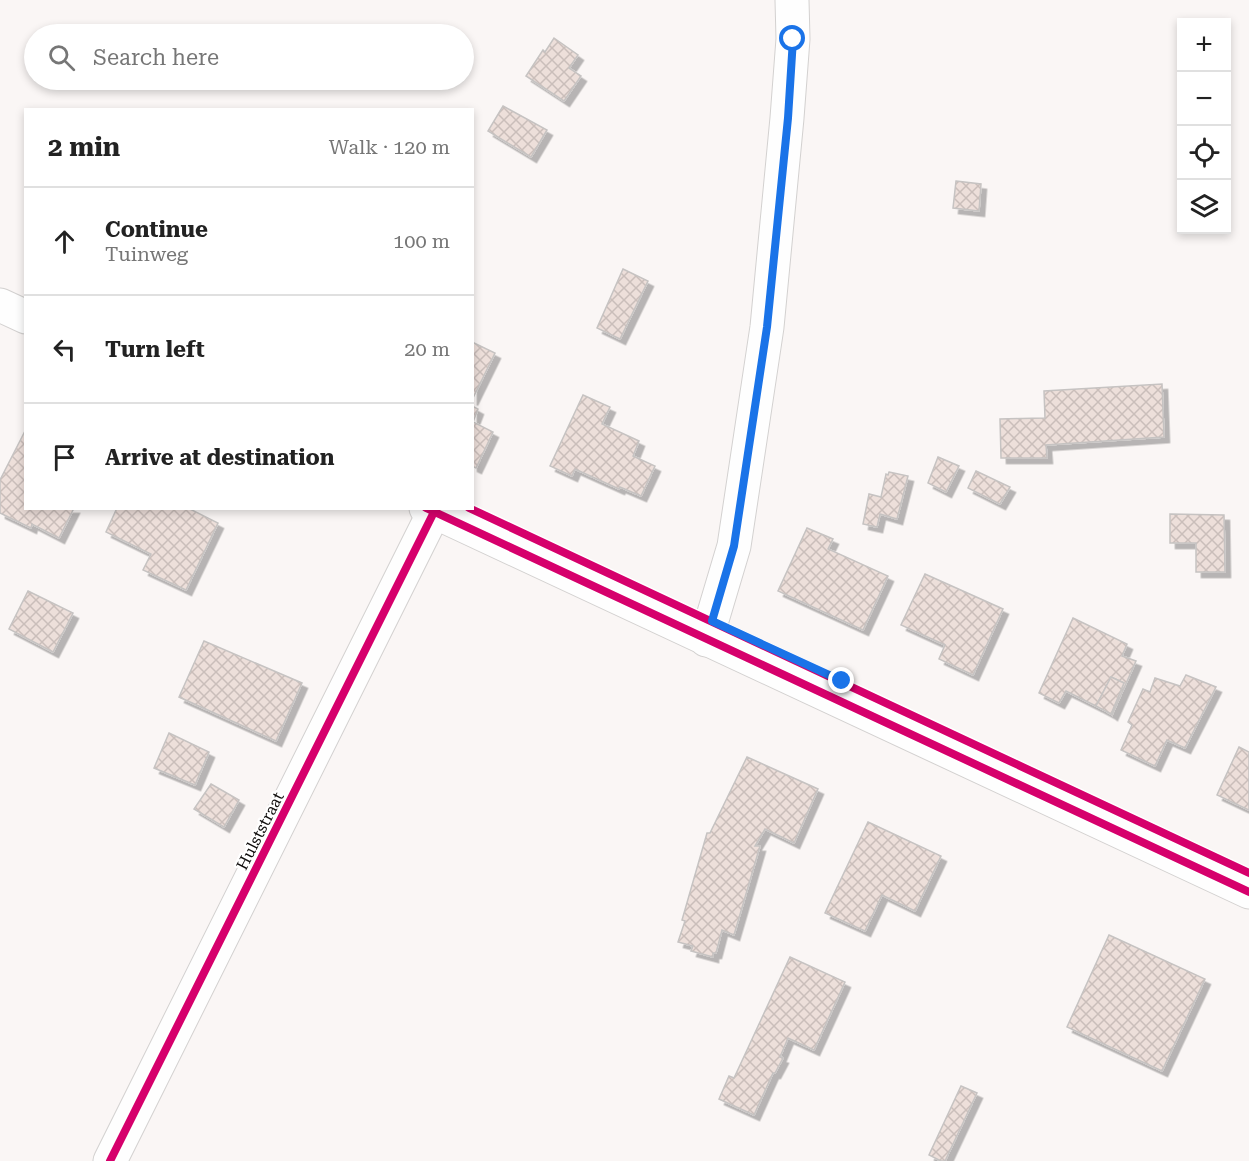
<!DOCTYPE html>
<html lang="en">
<head>
<meta charset="utf-8">
<style>
	body { margin:0; font-family:"Roboto Serif",serif; background:#f6f6f6; color:#222 }
	.controls { position:absolute; right:18px; top:18px; display:grid; overflow:hidden; border-radius:0px; box-shadow:0 3px 9px #0003 }
	.controls button { width:54px; height:54px; display:grid; place-items:center; padding:0; border:0; border-bottom:2px solid #e0e0e0; background:#fff; color:#222; font:30px sans-serif }
	.stop { position:absolute; width:18px; height:18px; margin:-14px; border:4px solid #1a73e8; border-radius:50%; background:#fff }
	.stop.end { background:#1a73e8; border-color:#fff; box-shadow:0 2px 6px #0008 }
	.list { margin:0; padding:0; list-style:none }
	h2 { display:flex; justify-content:space-between; align-items:center; height:78px; margin:0; padding:0 24px; font-size:26px }
	h2 small { font-size:20px; font-weight:400; color:#767676 }
	.list li { display:grid; grid-template-columns:39px 1fr auto; gap:18px; align-items:center; box-sizing:border-box; height:108px; padding:0 24px; border-top:2px solid #e0e0e0 }
	.list b { display:block; font-size:22px; white-space:nowrap }
	.list p { margin:0; font-size:20px; white-space:nowrap; color:#767676 }
	.list em { font-size:20px; font-style:normal; color:#767676 }
	.icon { flex:none; width:33px; height:33px; fill:none; stroke:currentColor; stroke-width:2; stroke-linecap:round; stroke-linejoin:round }
	.map { position:relative; flex:none; width:1249px; height:1161px; overflow:hidden }
	.search { position:absolute; background:#fff; box-shadow:0 3px 9px #0003; left:24px; top:24px; width:450px; height:66px; display:flex; align-items:center; gap:15px; box-sizing:border-box; padding:0 21px; border-radius:33px; color:#767676; font-size:22px }
	.panel { position:absolute; background:#fff; box-shadow:0 3px 9px #0003; left:24px; top:108px; width:450px; height:402px; border-radius:0px }
	.map>svg:first-child { display:block }
</style>
</head>
<body>
<div class="map">
<svg width="1249" height="1161" viewBox="0 0 1249 1161">
	<defs>
		<pattern id="building-cross-hatch" width="8" height="8" patternUnits="userSpaceOnUse" patternTransform="scale(1.5)"><rect width="8" height="8" fill="#eddfda"/><path d="M0 0l8 8M0 8l8-8" fill="none" stroke="#cabeba"/></pattern>
		<filter id="shadow"><feDropShadow dx="5.5" dy="5.5" stdDeviation="0" flood-color="#0004"/></filter>
	</defs>
	<rect width="100%" height="100%" fill="#faf6f5"/>
	<g fill="url(#building-cross-hatch)" stroke="#c6c3c2" stroke-width="1.5" filter="url(#shadow)">
		<path d="M554 38 578 55 569 68 581 76 564 101 526 76 543 50 545 52Z"/>
		<path d="M503 106 547 130 531 157 488 131Z"/>
		<path d="M956 181 981 184 979 211 953 208Z"/>
		<path d="M623 269 648 281 620 339 597 328Z"/>
		<path d="M472 342 495 353 472 400Z"/>
		<path d="M1162 384 1164 437 1046 445 1047 458H1001L1000 419 1045 418 1044 391Z"/>
		<path d="M583 395 610 407 602 424 639 441 633 456 655 466 641 496 620 487 619 489 575 469 572 476 550 466Z"/>
		<path d="M472 406 478 409 473 422 493 432 476 468 472 466Z"/>
		<path d="M26 429V508H74L59 538 32 524 31 528 0 513V480Z"/>
		<path d="M938 457 959 466 946 492 928 483Z"/>
		<path d="M976 471 1010 487 1000 504 968 488Z"/>
		<path d="M889 472 908 476 897 519 880 514 877 527 863 524 869 494 881 497 886 474 888 475Z"/>
		<path d="M117 508H188L218 523 186 590 143 570 151 554 106 532Z"/>
		<path d="M1170 514 1224 515 1225 572H1196V543H1170Z"/>
		<path d="M807 528 833 539 828 549 888 576 863 630 778 591Z"/>
		<path d="M925 574 1003 609 973 675 939 659 945 645 901 625Z"/>
		<path d="M28 591 73 613 53 652 9 629Z"/>
		<path d="M1073 618 1127 644 1122 656 1136 661 1112 715 1111 714 1124 683 1111 677 1096 706 1066 691 1059 703 1039 693Z"/>
		<path d="M204 641 302 683 276 741 179 697Z"/>
		<path d="M1186 675 1216 687 1185 748 1167 740 1155 766 1121 750 1132 725 1128 722 1143 689 1150 692 1155 678 1180 686Z"/>
		<path d="M1111 677 1124 683 1111 714 1096 706Z"/>
		<path d="M169 733 209 752 195 785 154 768Z"/>
		<path d="M1239 747 1249 752V810L1217 795Z"/>
		<path d="M747 757 818 789 794 843 765 829 755 846H760L734 935 722 930 716 953H713V957L691 951 693 946 678 942 685 921 682 920 707 833H710Z"/>
		<path d="M211 784 239 800 224 827 194 809Z"/>
		<path d="M868 822 941 856 915 911 882 895 865 931 825 913Z"/>
		<path d="M1109 935 1205 979 1162 1071 1067 1027Z"/>
		<path d="M790 957 845 982 814 1050 788 1038 780 1057 783 1058 775 1073H773L754 1115 719 1099 729 1076 734 1078Z"/>
		<path d="M961 1086 977 1093 945 1161H941L929 1155Z"/>
	</g>
	<g fill="none" stroke-linecap="round" stroke-linejoin="round">
		<g stroke="#d3d1d0" stroke-width="35">
			<g id="street">
				<path d="M706 640 734 546 767 327 787 118 793 39 792 0"/>
				<path d="M110 1161 434 512"/>
			</g>
		</g>
		<g stroke="#d3d1d0" stroke-width="35">
			<g id="secondary">
				<path d="M0 305 26 317"/>
				<path d="M426 508 1249 892"/>
			</g>
		</g>
		<use href="#street" stroke="#fefefe" stroke-width="33"/>
		<use href="#secondary" stroke="#fefefe" stroke-width="33"/>
		<g stroke="#fff" stroke-width="11">
			<g id="cycleway">
				<path d="M426 508 1249 892"/>
				<path d="M469 508 1249 873"/>
				<path d="M110 1161 436 508"/>
			</g>
		</g>
		<use href="#cycleway" stroke="#d6006c" stroke-width="8"/>
	</g>
	<g fill="none" stroke-linecap="round" stroke-linejoin="round">
		<path stroke="#1a73e8" stroke-width="8" d="M793 39 788 118 767 327 734 546 712 621 842 681"/>
	</g>
	<g text-anchor="middle" dominant-baseline="central" stroke-width="4.5" stroke-linejoin="round" paint-order="stroke">
		<g font-size="16" fill="#0f0d0c" stroke="#fff">
			<text transform="translate(260 831) rotate(-63)">Hulststraat</text>
		</g>
	</g>
</svg>
<div class="controls">
<button>+</button>
<button>−</button>
<button><svg class="icon" aria-label="locate" viewBox="0 0 24 24"><circle cx="12" cy="12" r="6"/><path d="M12 2v4M12 18v4M2 12h4M18 12h4"/></svg></button>
<button><svg class="icon" aria-label="layers" viewBox="0 0 24 24"><path d="M12 4l9 5-9 5-9-5zM3 14l9 5 9-5"/></svg></button>
</div>
<div class="stop" style="left:793px;top:39px"></div>
<div class="stop end" style="left:842px;top:681px"></div>
<div class="search"><svg class="icon" aria-label="search" viewBox="0 0 24 24"><circle cx="10" cy="10" r="6"/><path d="M15 15l6 6"/></svg>Search here</div>
<section class="panel">
<h2>2 min<small>Walk · 120 m</small></h2>
<ul class="list">
<li><svg class="icon" aria-label="ahead" viewBox="0 0 24 24"><path d="M12 20V5M6 11l6-6 6 6"/></svg><div><b>Continue</b><p>Tuinweg</p></div><em>100 m</em></li>
<li><svg class="icon" aria-label="left" viewBox="0 0 24 24"><path d="M17 20v-9H6M10 6l-5 5 5 5"/></svg><div><b>Turn left</b></div><em>20 m</em></li>
<li><svg class="icon" aria-label="arrive" viewBox="0 0 24 24"><path d="M6 21V4h12l-3 4 3 4H6"/></svg><div><b>Arrive at destination</b></div></li>
</ul>
</section>
</div>
</body>
</html>
